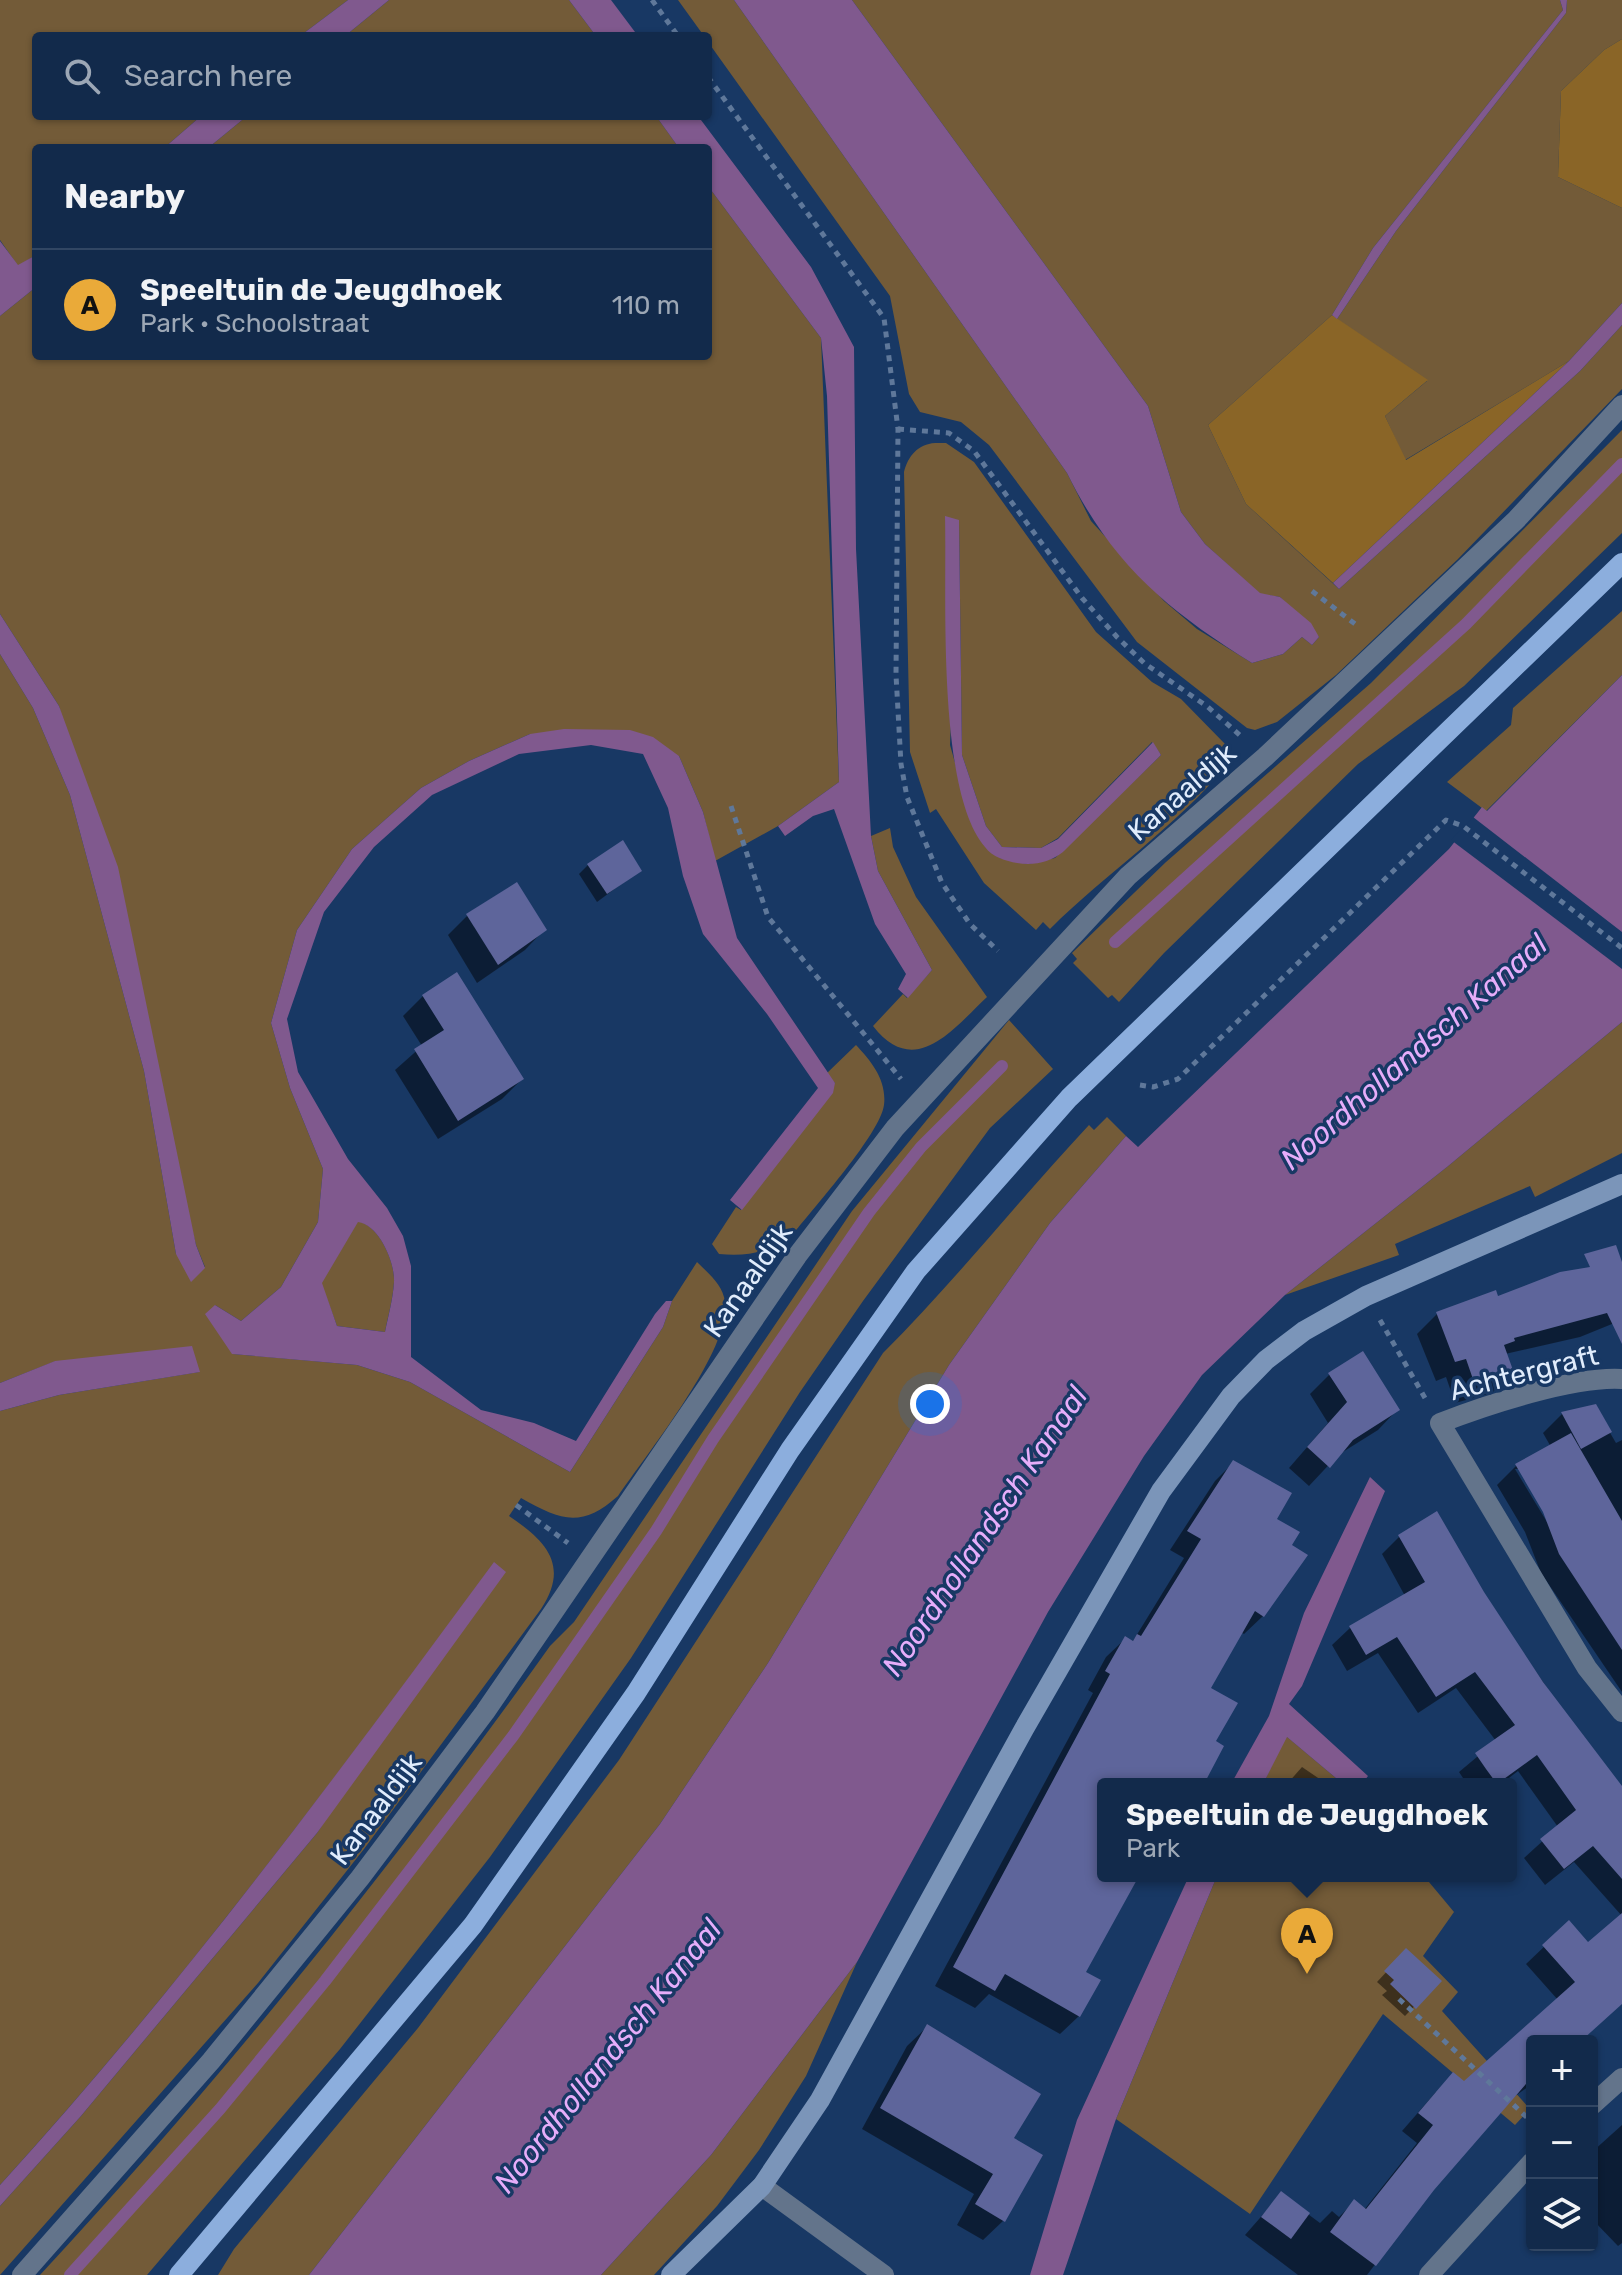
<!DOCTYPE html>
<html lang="en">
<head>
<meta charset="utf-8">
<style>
	body { margin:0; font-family:Rubik,sans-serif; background:#1b3252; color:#f1f3f6 }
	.controls { position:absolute; right:24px; bottom:24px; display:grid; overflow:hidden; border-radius:8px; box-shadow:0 2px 6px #0004 }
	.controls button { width:72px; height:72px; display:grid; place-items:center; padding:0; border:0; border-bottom:2px solid #314663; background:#122a4b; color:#f1f3f6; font:40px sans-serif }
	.you { position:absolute; left:930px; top:1404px; width:28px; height:28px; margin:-20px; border:6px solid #fff; border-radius:50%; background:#1a73e8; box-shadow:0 0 0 12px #1a73e833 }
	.badge { display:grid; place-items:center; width:52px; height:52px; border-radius:50%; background:#eaaa39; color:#111; font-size:26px; font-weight:700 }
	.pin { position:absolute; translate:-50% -66px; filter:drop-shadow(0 2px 4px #0008) }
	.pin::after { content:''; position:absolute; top:42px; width:28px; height:24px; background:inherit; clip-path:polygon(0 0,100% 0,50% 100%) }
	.popup { position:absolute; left:1097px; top:1778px; width:420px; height:104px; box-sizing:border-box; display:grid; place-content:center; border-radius:8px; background:#122a4b; filter:drop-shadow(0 2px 6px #0005); font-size:26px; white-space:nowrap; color:#9ca7b5 }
	.popup b { font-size:30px; color:#f1f3f6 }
	.popup::after { content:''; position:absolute; left:50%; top:100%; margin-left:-16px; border:16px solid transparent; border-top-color:#122a4b }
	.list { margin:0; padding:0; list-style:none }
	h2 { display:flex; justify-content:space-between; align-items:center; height:104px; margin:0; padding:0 32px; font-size:34px }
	h2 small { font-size:26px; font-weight:400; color:#9ca7b5 }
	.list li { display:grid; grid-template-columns:52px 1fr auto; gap:24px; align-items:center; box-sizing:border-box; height:112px; padding:0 32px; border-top:2px solid #314663 }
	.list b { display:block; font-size:30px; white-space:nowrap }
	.list p { margin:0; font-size:26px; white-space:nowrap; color:#9ca7b5 }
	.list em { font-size:26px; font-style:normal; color:#9ca7b5 }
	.icon { flex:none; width:44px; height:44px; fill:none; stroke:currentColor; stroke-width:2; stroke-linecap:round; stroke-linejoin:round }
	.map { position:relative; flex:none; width:1622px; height:2275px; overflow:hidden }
	.search { position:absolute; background:#122a4b; box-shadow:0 2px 6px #0004; left:32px; top:32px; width:680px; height:88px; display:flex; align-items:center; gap:20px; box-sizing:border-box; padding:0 28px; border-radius:8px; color:#9ca7b5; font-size:30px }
	.panel { position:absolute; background:#122a4b; box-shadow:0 2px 6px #0004; left:32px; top:144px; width:680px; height:216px; border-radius:8px }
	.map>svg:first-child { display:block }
</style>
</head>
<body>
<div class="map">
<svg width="1622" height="2275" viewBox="0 0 1622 2275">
	<rect width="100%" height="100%" fill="#183864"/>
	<g fill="#735b38" fill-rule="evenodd">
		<path d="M0 0H348L300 36H36V116H201L164 148H36V255L18 266 0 240Z"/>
		<path d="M389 0H569L596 36H345Z"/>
		<path d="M678 0H734L1067 473 1091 521 1164 601 1197 629 1252 663 1283 654 1302 637 1312 645 1319 637 1280 597 1260 594 1205 544 1181 512 1148 406 852 0H1560L1563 10 1373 248 1332 315 1208 425 1246 504 1339 589 1580 371 1622 325V389L1458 559 1336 675 1277 722 1255 730 1247 728 1137 642 989 445 961 422 920 412 909 394 890 296 708 42V36H704Z"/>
		<path d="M1567 0H1622V39L1604 50 1561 91 1558 177 1622 208V303L1569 361 1405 460 1385 416 1427 381 1337 319 1396 231 1566 13Z"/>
		<path d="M247 116H656L679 148H208Z"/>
		<path d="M708 186 821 338 839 782 778 826 715 861 703 812 679 756 530 734 469 761 421 788 352 849 297 930 271 1023 290 1088 323 1169 318 1222 281 1287 241 1321 215 1305 233 1354 357 1365 410 1382 570 1472 663 1327 672 1301 697 1262C709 1274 723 1285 725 1302 732 1349 646 1455 618 1496 581 1529 560 1520 521 1498L509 1516C546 1541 570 1565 541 1609L364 1849 258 1983 0 2275V2206L81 2116 317 1833 494 1563C337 1776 178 1990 0 2185V1411L59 1395 199 1372 56 1361 0 1383V654L33 708 70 795 144 1071 176 1254 205 1267 196 1245 59 706 0 614V316L36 287V356H708Z"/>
		<path d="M1622 430V533L1464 686 1358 764 1164 953 1119 1002 1112 995 1108 998 1073 963 1077 959 1072 953 1166 862 1371 683Z"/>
		<path d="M935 443H946L974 462 1096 632 1152 682 1181 699 1226 745V766C1176 827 1106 873 1050 929L1043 922 1036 930 984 883 936 809 930 813 910 752 904 472C908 456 918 444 935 443ZM959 520 962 755 986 826 1002 847 1041 848 1058 838 1152 742 1161 755 1055 858 1028 864 1000 858 973 826 950 745Z"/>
		<path d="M1622 611V675L1486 811 1447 782 1511 725 1513 708Z"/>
		<path d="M890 828 893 847 916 897 987 997C953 1029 915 1080 873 1026L903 994 907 998 932 970 878 871 871 836Z"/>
		<path d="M1009 1020 1053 1069 990 1128 863 1301 800 1392 631 1658 490 1857 340 2049 147 2275H40C224 2077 393 1866 550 1646L574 1622 852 1211Z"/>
		<path d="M1622 1022V1153L1535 1197 1530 1186 1395 1244 1399 1255 1285 1295 1447 1167Z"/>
		<path d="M856 1045C871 1061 887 1080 884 1105 880 1134 815 1206 794 1233 772 1252 748 1257 719 1254L712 1244 736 1207 741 1210 835 1083 826 1074Z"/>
		<path d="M1107 1117 1126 1136 1050 1223 949 1365 768 1663 660 1824 309 2275H218L234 2249 418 2028 619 1760 883 1353C956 1280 1019 1200 1089 1125L1094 1130Z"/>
		<path d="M358 1221C379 1226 395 1261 394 1282 393 1299 388 1316 385 1332L337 1326 321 1283Z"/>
		<path d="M1286 1736 1343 1784H1263Z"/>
		<path d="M1217 1876H1424L1454 1912 1423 1956 1458 1992 1442 2011 1530 2109 1515 2125 1383 2014 1250 2214 1116 2119Z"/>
		<path d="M857 1962 806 2076 759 2150 717 2206 654 2275H601L711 2155Z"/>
	</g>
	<g fill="#8a6527">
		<path d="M1622 39V208L1558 177 1561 91 1604 50Z"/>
		<path d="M1332 315 1428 380 1385 416 1406 460 1569 361 1333 583 1246 504 1208 425Z"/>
	</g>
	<g fill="#80598e" fill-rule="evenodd">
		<path d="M348 0H389L345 36H300Z"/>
		<path d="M569 0H611L638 36H596Z"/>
		<path d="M734 0H852L1148 406 1181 512 1205 544 1260 593 1280 597 1311 623 1319 637 1312 645 1302 637 1283 654 1252 663C1167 610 1112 564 1067 473Z"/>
		<path d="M1560 0H1567L1566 13 1396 231 1337 319 1332 315 1373 248 1563 10Z"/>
		<path d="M201 116H247L208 148H164Z"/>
		<path d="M656 116H698L811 267 854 347 856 549 871 836 878 871 932 970 908 998 898 989 906 974 875 924 834 809 813 816 785 836 778 826 839 782 827 396 821 338 708 186V148H679Z"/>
		<path d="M0 241 18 265 36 255V287L0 316Z"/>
		<path d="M1622 303V325L1580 371 1339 589 1333 583 1569 361Z"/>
		<path d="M945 516 959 520 962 755 986 826 1002 847 1041 848 1058 839 1153 742 1161 755 1063 852C1050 862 1034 866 1017 863 1006 861 992 857 985 847 936 790 947 592 945 516Z"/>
		<path d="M0 614 59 706 118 867 196 1245 205 1268 191 1282 176 1254 144 1071 70 795 33 708 0 654Z"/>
		<path d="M1622 675V1022L1447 1167 1285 1295 1202 1375 1144 1456 1048 1612 857 1962 711 2155 601 2275H309L660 1824 768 1663 949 1365 1050 1223 1126 1136 1138 1147 1449 849 1482 807 1487 811Z"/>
		<path d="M564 729 630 730 653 737 679 756 703 812 737 938 835 1083 833 1093 742 1210 730 1200 818 1088 767 1014 703 934 683 876 668 808 643 754 591 745 519 754 432 795 374 847 324 912 287 1019 298 1072 348 1159 387 1208 403 1236 411 1266V1357L481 1410 534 1423 576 1441 655 1314 666 1301H672L663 1327 570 1472 410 1382 357 1365 232 1354 205 1314 215 1305 241 1321 281 1287 318 1222 323 1169 290 1088 271 1023 297 930 352 849 421 788 469 761 530 734ZM358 1222C379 1225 395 1262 394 1282 393 1299 388 1317 385 1332L337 1326 322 1283Z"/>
		<path d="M192 1346 200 1372 59 1395 0 1411V1383L55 1361Z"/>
		<path d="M1370 1477 1385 1491 1302 1686 1289 1704 1368 1776 1362 1784H1343L1287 1737 1263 1784H1231L1269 1716 1304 1613Z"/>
		<path d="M494 1562 506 1572 317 1833 81 2116 0 2206V2185C179 1989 337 1775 494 1562Z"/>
		<path d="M1189 1876H1217L1116 2119 1063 2275H1030L1077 2120Z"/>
	</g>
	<path fill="#183864" d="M1473 817 1622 932V969L1451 840Z"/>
	<g fill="#0007" fill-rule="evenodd">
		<path d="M588 865 640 870 597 902 579 874Z"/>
		<path d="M467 916 544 930 525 950 477 983 448 935Z"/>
		<path d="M423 996 522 1079 502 1099 438 1139 395 1070 422 1046 403 1016Z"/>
		<path d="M1622 1279V1314L1612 1324 1580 1337 1505 1354 1512 1373 1492 1393 1455 1403 1446 1377 1436 1381 1417 1334 1437 1314 1495 1293 1497 1298Z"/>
		<path d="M1330 1374 1397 1410 1378 1430 1338 1455 1309 1486 1289 1468 1328 1423 1310 1394Z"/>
		<path d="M1595 1407 1616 1443 1622 1440V1692L1541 1573 1525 1532 1497 1485 1516 1466 1551 1447 1543 1433 1562 1414ZM1515 1469H1520L1550 1520 1547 1522Z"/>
		<path d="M1234 1462 1289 1546 1263 1616 1244 1634 1241 1632 1208 1688 1177 1784H1103V1876H1127L1084 1973 1079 2016 1060 2034 989 1994 975 2008 935 1986 1093 1693 1088 1690 1106 1657 1125 1639 1133 1641 1184 1558 1170 1550 1215 1481Z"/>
		<path d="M1400 1536 1482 1593 1589 1749 1622 1789V1916L1574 1862 1545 1885 1524 1858 1558 1827 1518 1771 1501 1784H1467L1459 1772 1496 1741 1456 1688 1418 1713 1378 1653 1347 1671 1332 1645 1350 1628 1405 1596 1382 1554Z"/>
		<path d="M1302 1767 1327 1784H1287Z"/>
		<path d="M1622 1916V2003L1580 2041H1532V2084L1507 2102 1432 2189 1367 2275H1298L1245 2235 1281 2194 1320 2223 1332 2211 1339 2217 1354 2202 1364 2210 1417 2143 1402 2131 1436 2092 1464 2084 1558 2000 1526 1964 1569 1923 1588 1944Z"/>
		<path d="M1406 1951 1439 1981 1405 2016 1382 1995 1387 1991 1377 1982Z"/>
		<path d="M927 2027 1011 2139 1003 2221 983 2240 957 2225 974 2194 862 2129 907 2046Z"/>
		<path d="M1622 2125V2243L1618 2246 1592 2219V2152Z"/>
	</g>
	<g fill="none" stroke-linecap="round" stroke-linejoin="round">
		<g stroke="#80598e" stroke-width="12">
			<path d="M1115 942 1466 624 1622 464"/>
			<path d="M70 2275 220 2109 325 1981 513 1736 656 1531 713 1439 869 1212 921 1147 1002 1066"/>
		</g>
	</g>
	<g fill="#5e659b">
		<path d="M623 840 642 871 607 894 587 864Z"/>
		<path d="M517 882 547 930 498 965 466 914Z"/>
		<path d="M457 972 524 1079 458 1121 414 1049 444 1030 422 995Z"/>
		<path d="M1616 1245 1622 1262V1344L1607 1313 1514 1338 1515 1341 1504 1345 1514 1373 1475 1385 1466 1359 1455 1362 1436 1312 1496 1290 1498 1296 1560 1272 1590 1267 1584 1254Z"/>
		<path d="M1363 1351 1400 1410 1353 1440 1330 1468 1307 1447 1347 1402 1328 1373Z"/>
		<path d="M1596 1404 1612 1432 1581 1449 1561 1412Z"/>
		<path d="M1571 1433 1622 1521V1650L1559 1554 1543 1512 1515 1464Z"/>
		<path d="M1233 1460 1292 1493 1277 1519 1300 1532 1292 1545 1308 1555 1264 1617 1255 1611 1211 1688 1238 1703 1216 1741 1224 1746 1204 1784H1103V1876H1139L1086 1972 1101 1980 1080 2017 1005 1974 995 1991 953 1967 1110 1674 1105 1671 1125 1636 1133 1641 1137 1634 1141 1636 1201 1539 1187 1531Z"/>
		<path d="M1437 1511 1484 1592 1543 1682 1622 1786V1879L1593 1846 1564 1869 1540 1839 1576 1810 1537 1755 1497 1784 1486 1769 1475 1753 1515 1725 1475 1672 1436 1697 1397 1637 1366 1655 1349 1626 1425 1582 1398 1535Z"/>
		<path d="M1622 1913V2004L1581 2041H1532V2077L1434 2190 1376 2266 1330 2232 1354 2199 1366 2209 1433 2125 1418 2113 1453 2072 1464 2081 1575 1982 1542 1945 1569 1920 1588 1942Z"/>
		<path d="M1406 1948 1442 1981 1416 2009 1390 1984 1394 1980 1384 1971Z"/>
		<path d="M927 2024 1041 2094 1014 2138 1043 2155 1005 2222 975 2204 993 2174 880 2108Z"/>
		<path d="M1281 2191 1310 2213 1291 2239 1261 2217Z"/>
	</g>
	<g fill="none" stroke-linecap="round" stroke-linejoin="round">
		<g stroke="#5f789a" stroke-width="5" stroke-dasharray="6 6" stroke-linecap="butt">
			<path d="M652 0 678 36"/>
			<path d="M708 77 884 318 898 429 896 675 901 764 907 797 942 883 970 924 998 951"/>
			<path d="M898 429 949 433 974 451 1082 598 1117 637 1144 663 1208 707 1243 738"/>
			<path d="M1312 591 1359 627"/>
			<path d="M731 806 768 917 901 1079"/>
			<path d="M1140 1085 1153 1087 1178 1079 1446 820 1463 826 1622 948"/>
			<path d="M1380 1320 1425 1398"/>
			<path d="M516 1505 568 1543"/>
			<path d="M1399 1999 1532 2122"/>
		</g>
		<g stroke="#63748b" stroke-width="20">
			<path d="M1622 1379C1574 1376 1486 1405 1440 1423L1587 1668 1622 1712"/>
			<path d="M1592 2105 1622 2078"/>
			<path d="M762 2186 884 2275"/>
			<path d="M22 2275 211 2061 360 1878 485 1712 797 1256 895 1128 1128 876 1265 757 1516 520 1622 405"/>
			<path d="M1429 2275 1532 2162"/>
		</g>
		<path stroke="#7b95b9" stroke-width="20" d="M671 2275 762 2186 820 2100 1024 1729 1161 1491 1231 1396 1266 1360 1304 1331 1366 1296 1622 1184"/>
		<path stroke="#8caedd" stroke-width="20" d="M179 2275 473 1925 636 1693 790 1450 916 1271 1069 1098 1622 563"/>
	</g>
	<g text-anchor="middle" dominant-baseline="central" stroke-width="7" stroke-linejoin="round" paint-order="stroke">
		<g font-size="28" fill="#e0ecfc" stroke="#183864">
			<text transform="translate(1182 792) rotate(-41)">Kanaaldijk</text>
			<text transform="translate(748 1280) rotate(-55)">Kanaaldijk</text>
			<text transform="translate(1524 1373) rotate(-14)">Achtergraft</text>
			<text transform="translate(376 1809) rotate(-53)">Kanaaldijk</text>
		</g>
		<g font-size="30" font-style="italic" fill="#e6adfa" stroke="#183864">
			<text transform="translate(1414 1052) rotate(-41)">Noordhollandsch Kanaal</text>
			<text transform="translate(985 1531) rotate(-56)">Noordhollandsch Kanaal</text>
			<text transform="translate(608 2056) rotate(-51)">Noordhollandsch Kanaal</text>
		</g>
	</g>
</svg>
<div class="controls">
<button>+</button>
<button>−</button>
<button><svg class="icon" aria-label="layers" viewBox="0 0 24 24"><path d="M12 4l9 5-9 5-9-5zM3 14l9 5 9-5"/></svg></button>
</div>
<div class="you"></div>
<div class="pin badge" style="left:1307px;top:1974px">A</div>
<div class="popup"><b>Speeltuin de Jeugdhoek</b>Park</div>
<div class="search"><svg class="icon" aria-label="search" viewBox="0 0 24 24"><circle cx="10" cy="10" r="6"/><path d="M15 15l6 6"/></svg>Search here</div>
<section class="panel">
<h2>Nearby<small></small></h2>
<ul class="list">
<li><span class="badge">A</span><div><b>Speeltuin de Jeugdhoek</b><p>Park · Schoolstraat</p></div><em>110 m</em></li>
</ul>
</section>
</div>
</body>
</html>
